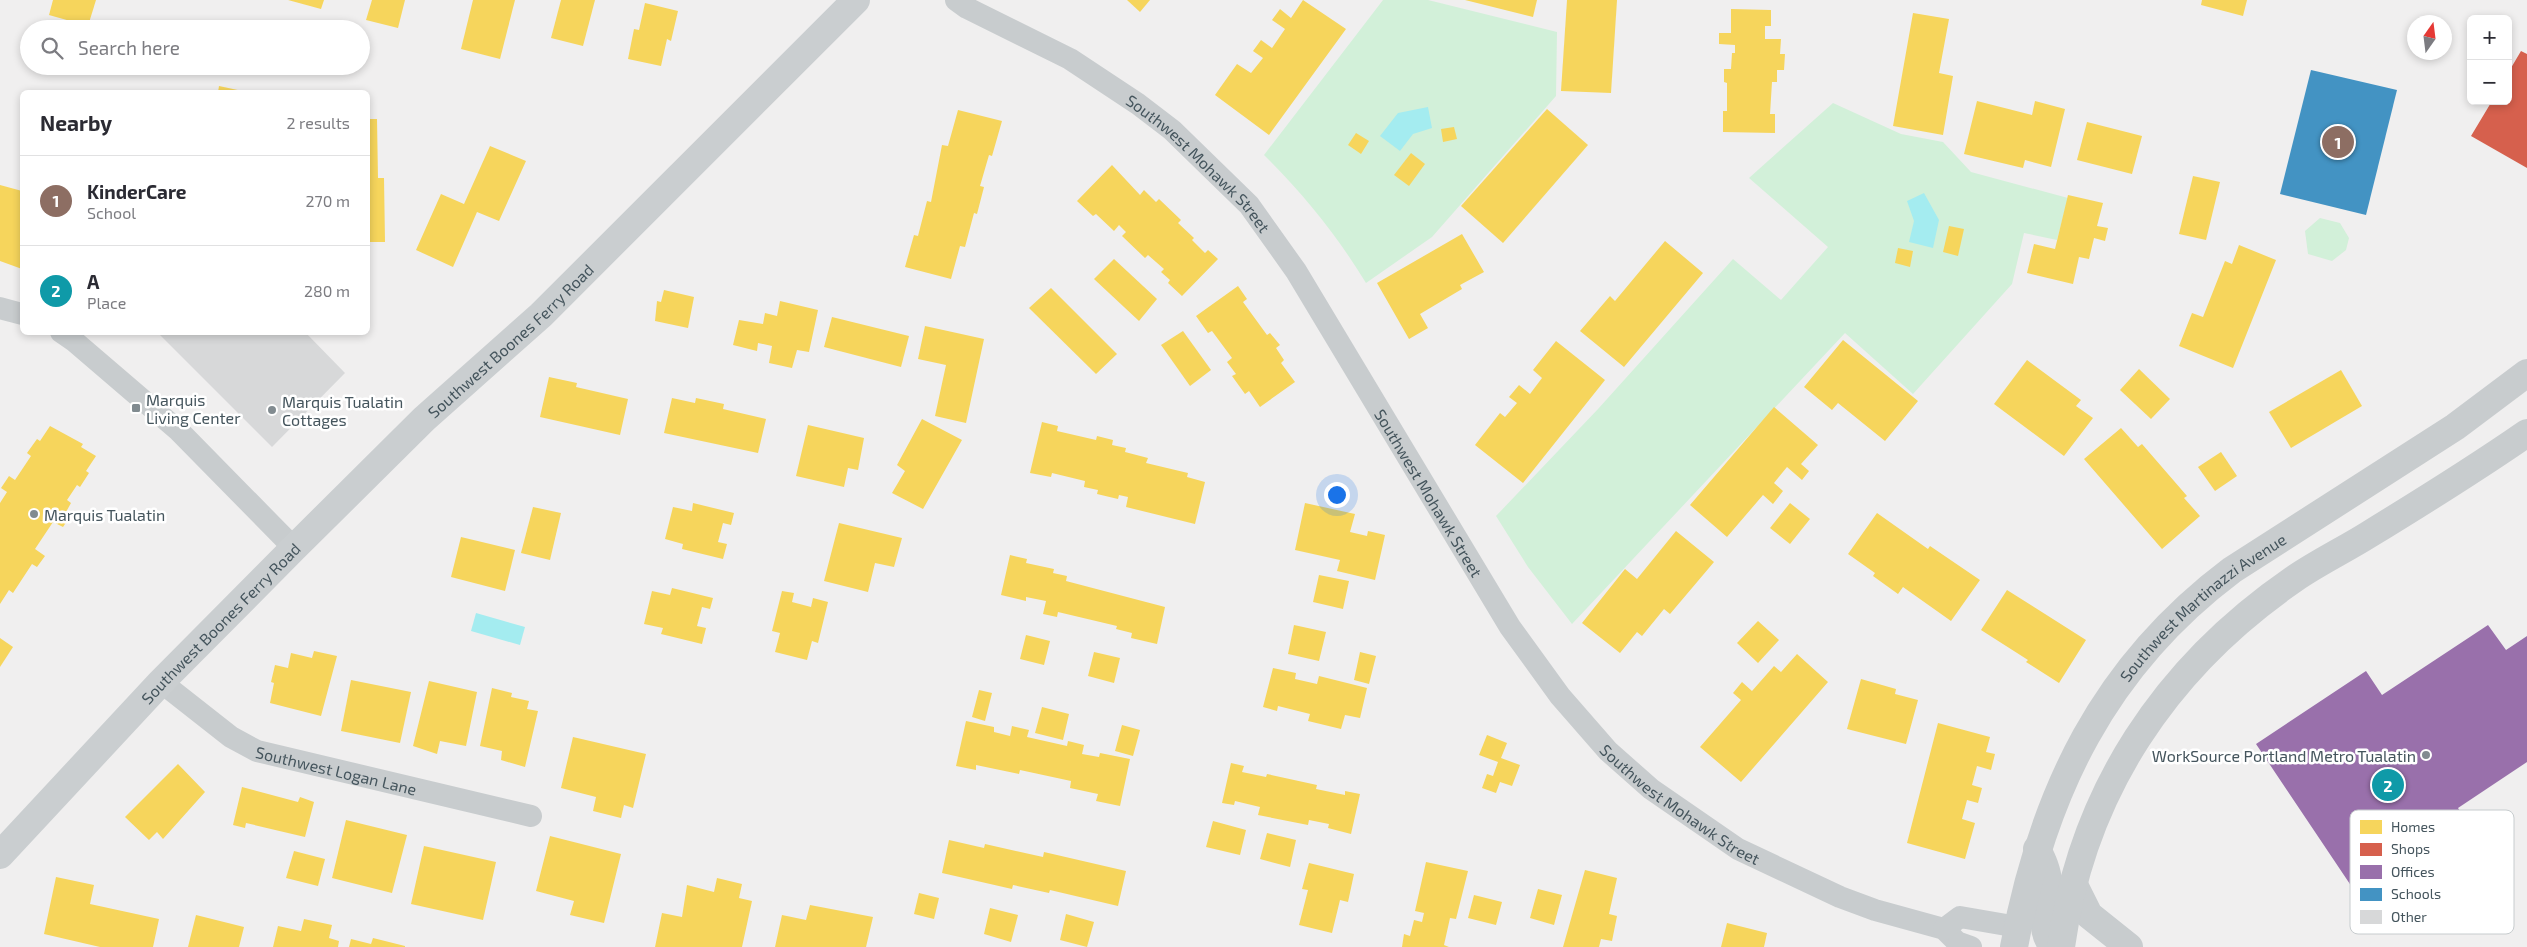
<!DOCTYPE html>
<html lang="en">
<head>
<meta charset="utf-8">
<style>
	body { margin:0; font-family:"Exo 2",sans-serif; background:#f2f2f3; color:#2b2b33 }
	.controls { position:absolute; right:15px; top:15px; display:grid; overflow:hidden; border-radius:8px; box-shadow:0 2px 8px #0003 }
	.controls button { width:45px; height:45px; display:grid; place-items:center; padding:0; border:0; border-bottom:1px solid #e1e1e2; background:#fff; color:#2b2b33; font:25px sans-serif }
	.compass { position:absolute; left:2407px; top:15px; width:45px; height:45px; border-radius:50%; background:#fff; box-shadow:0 2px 8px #0003; rotate:14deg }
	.you { position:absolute; left:1336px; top:494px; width:18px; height:18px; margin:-12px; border:4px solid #fff; border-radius:50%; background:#1a73e8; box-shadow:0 0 0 8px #1a73e833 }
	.badge { display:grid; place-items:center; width:32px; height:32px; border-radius:50%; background:#ea580c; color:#fff; font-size:16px; font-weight:700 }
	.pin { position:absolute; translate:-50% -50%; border:2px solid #fff; box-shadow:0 1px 5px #0006 }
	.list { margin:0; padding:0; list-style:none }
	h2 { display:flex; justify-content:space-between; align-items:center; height:65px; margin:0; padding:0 20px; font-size:21px }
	h2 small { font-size:16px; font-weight:400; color:#7c7c81 }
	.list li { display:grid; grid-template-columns:32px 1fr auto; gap:15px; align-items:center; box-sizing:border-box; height:90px; padding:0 20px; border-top:1px solid #e1e1e2 }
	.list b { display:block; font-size:19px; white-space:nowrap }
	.list p { margin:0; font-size:16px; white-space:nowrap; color:#7c7c81 }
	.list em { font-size:16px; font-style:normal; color:#7c7c81 }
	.icon { flex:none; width:28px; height:28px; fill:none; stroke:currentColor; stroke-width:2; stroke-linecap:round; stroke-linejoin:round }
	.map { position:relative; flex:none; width:2527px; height:947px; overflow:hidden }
	.search { position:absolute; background:#fff; box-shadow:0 2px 8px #0003; left:20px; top:20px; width:350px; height:55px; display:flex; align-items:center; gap:12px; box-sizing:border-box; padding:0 18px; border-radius:28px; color:#7c7c81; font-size:19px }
	.panel { position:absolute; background:#fff; box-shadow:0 2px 8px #0003; left:20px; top:90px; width:350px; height:245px; border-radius:8px }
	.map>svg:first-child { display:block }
</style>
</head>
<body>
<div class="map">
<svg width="2527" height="947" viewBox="0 0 2527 947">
	<rect width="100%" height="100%" fill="#f0efef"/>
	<g fill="#d2f0d9">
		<path d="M1383 0H1428L1557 32 1556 96 1432 237 1366 283C1336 234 1305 196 1264 155Z"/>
		<path d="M1833 103 1901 134 1943 142 1971 172 2068 198 2057 240 2024 233 2012 284 1913 394 1845 333 1572 624 1528 567 1496 516 1598 409 1733 259 1781 300 1828 247 1749 178Z"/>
		<path d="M2320 218 2340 223 2349 238 2346 250 2332 261 2308 254 2305 231Z"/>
	</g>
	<g fill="#a4ecf0">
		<path d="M1428 107 1432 128 1413 134 1400 151 1380 136 1398 113Z"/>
		<path d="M1924 193 1939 220 1933 248 1909 242 1914 221 1907 201Z"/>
		<path d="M476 613 525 627 520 645 471 631Z"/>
	</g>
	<g fill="#f6d55c">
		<path d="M53 0H96L88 26 49 15Z"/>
		<path d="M288 0H324L321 9Z"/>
		<path d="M372 0H405L398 28 366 20Z"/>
		<path d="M473 0H515L500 59 461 49Z"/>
		<path d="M561 0H595L583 46 551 38Z"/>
		<path d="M1127 0H1150L1140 12Z"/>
		<path d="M1303 0 1346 29 1269 135 1215 95 1237 64 1251 73 1263 58 1253 51 1261 40 1272 48 1285 29 1272 20 1280 9 1291 18Z"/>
		<path d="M1465 0H1537L1533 17Z"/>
		<path d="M1567 0H1617L1611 93 1561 91Z"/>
		<path d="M2202 0H2247L2243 16 2201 5Z"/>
		<path d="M645 3 678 11 671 41 667 39 661 66 628 59 634 29 639 30Z"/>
		<path d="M1731 9 1771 10V26H1765V39H1781L1780 54H1785L1784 70H1777V82H1772L1770 114H1775V133L1723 132V111H1727V83L1724 82V69H1731L1732 53H1735V45L1719 44V33H1731Z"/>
		<path d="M1913 13 1949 19 1939 73 1953 76 1943 135 1893 126Z"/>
		<path d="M219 86 247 92H218Z"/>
		<path d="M1977 101 2032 115 2035 101 2065 109 2051 167 2025 160 2023 168 1964 154Z"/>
		<path d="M1547 109 1588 145 1503 243 1461 206Z"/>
		<path d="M958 110 1002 121 992 156 989 155 980 186 984 187 977 214 974 213 965 247 960 246 951 279 905 267 914 235 918 236 927 201 931 202 942 145 948 146Z"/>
		<path d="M368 119H377L378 178H384L385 242H368Z"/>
		<path d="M2087 122 2142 136 2132 174 2077 160Z"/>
		<path d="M1454 127 1457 139 1443 142 1441 129Z"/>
		<path d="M1356 133 1369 141 1361 154 1348 145Z"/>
		<path d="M490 146 526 161 499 221 477 212 453 267 416 250 441 194 464 204Z"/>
		<path d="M1411 153 1425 164 1409 186 1394 175Z"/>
		<path d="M1112 165 1140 195 1144 190 1156 202 1159 199 1181 220 1178 223 1194 238 1192 240 1205 253 1208 250 1218 259 1182 296 1168 283 1170 280 1161 272 1164 269 1148 255 1145 258 1122 236 1126 232 1119 225 1114 231 1096 214 1093 216 1077 201Z"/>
		<path d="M2193 176 2220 182 2206 240 2179 234Z"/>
		<path d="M0 185 22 191V269L0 261Z"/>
		<path d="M2068 195 2103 203 2097 226 2108 228 2105 241 2094 238 2089 259 2079 257 2073 284 2027 273 2034 244 2055 249Z"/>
		<path d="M1949 226 1964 229 1958 256 1943 252Z"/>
		<path d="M1462 234 1484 272 1460 285 1462 289 1420 314 1428 328 1409 339 1377 283Z"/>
		<path d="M1665 241 1703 273 1624 367 1580 331 1610 296 1615 301Z"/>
		<path d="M2239 245 2276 260 2233 368 2179 346 2192 313 2203 317 2225 261 2232 264Z"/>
		<path d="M1898 248 1913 251 1910 267 1895 263Z"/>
		<path d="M1114 259 1157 299 1139 321 1094 279Z"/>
		<path d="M1238 286 1247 299 1243 302 1267 335 1270 333 1280 345 1276 348 1284 360 1281 363 1295 382 1260 407 1249 391 1245 394 1232 376 1236 374 1227 362 1232 358 1212 331 1208 333 1196 316Z"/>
		<path d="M1051 288 1117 354 1096 374 1029 308Z"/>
		<path d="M664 290 694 297 688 328 655 321 657 301 661 302Z"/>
		<path d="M780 301 818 310 809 352 797 350 792 368 769 363 772 346 758 343 757 351 733 345 739 320 763 324 765 313 777 316Z"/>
		<path d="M832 317 909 336 901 367 824 347Z"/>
		<path d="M925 326 984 339 966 423 935 416 946 365 918 359Z"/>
		<path d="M1183 331 1211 370 1190 386 1161 345Z"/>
		<path d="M1843 340 1918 401 1885 441 1838 403 1832 410 1804 387Z"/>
		<path d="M1556 341 1605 380 1523 483 1475 445 1500 413 1505 417 1517 403 1509 397 1519 385 1530 394 1542 378 1533 370Z"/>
		<path d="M2027 360 2081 400 2076 406 2093 418 2064 456 1994 404Z"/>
		<path d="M2139 369 2170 399 2151 419 2120 390Z"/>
		<path d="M2341 370 2362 406 2291 448 2269 412Z"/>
		<path d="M549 377 577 383 576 387 628 399 620 435 540 417Z"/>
		<path d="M672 398 695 403 696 398 724 404 723 409 766 419 758 453 664 433Z"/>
		<path d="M1774 407 1818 445 1801 464 1809 471 1802 480 1787 467 1774 483 1783 491 1773 504 1763 495 1727 537 1690 505Z"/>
		<path d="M922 419 962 440 923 509 892 493 905 471 897 465Z"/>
		<path d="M1042 422 1058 426 1057 431 1096 440 1097 436 1113 440 1112 445 1126 448 1125 452 1148 458 1146 463 1188 473 1187 477 1205 482 1195 524 1126 507 1128 497 1119 495 1118 499 1097 494 1098 490 1084 487 1085 481 1052 473 1051 477 1030 473Z"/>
		<path d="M808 425 864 438 858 470 848 468 844 487 796 476Z"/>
		<path d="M50 426 83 444 81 447 96 456 86 471 89 473 80 487 77 485 67 500 71 503 66 512 71 515 63 527 53 522 35 549 45 556 37 567 32 564 13 593 9 590 0 604V503L7 492 1 488 9 476 15 480 31 456 27 453 37 439 40 441Z"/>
		<path d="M2121 428 2138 447 2142 444 2187 496 2184 498 2200 516 2162 549 2084 459Z"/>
		<path d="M2221 452 2237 476 2215 491 2198 467Z"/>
		<path d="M693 503 734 513 731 525 723 523 718 542 727 544 723 559 682 549 683 544 665 539 673 507 692 511Z"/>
		<path d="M1305 503 1355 514 1350 532 1367 536 1368 531 1385 535 1375 580 1337 571 1340 560 1295 550Z"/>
		<path d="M1790 503 1810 519 1790 544 1770 528Z"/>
		<path d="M533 507 561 513 550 560 521 553Z"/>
		<path d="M1877 513 1928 549 1930 546 1980 580 1951 621 1903 587 1898 594 1873 576 1875 573 1848 554Z"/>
		<path d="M839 523 902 538 894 567 875 563 868 592 824 581Z"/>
		<path d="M1676 531 1714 562 1670 614 1664 609 1642 636 1637 632 1620 653 1582 623 1625 569 1637 579Z"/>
		<path d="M461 537 515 550 505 591 451 577Z"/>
		<path d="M1010 555 1027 559 1026 563 1054 569 1053 573 1067 576 1066 581 1165 607 1157 644 1131 638 1132 633 1116 629 1117 626 1058 612 1057 617 1043 614 1046 601 1026 597V601L1001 595Z"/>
		<path d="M1319 575 1349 581 1343 609 1313 602Z"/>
		<path d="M672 588 713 598 710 609 702 607 697 626 706 628 702 644 661 634 663 628 644 624 652 591 670 595Z"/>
		<path d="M2007 590 2086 640 2059 683 2026 662 2028 660 1981 630Z"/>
		<path d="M782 591 794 593 792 602 811 607 813 598 828 602 818 643 812 641 807 660 775 652 780 633 772 631Z"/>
		<path d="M1758 621 1779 640 1758 663 1737 643Z"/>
		<path d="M1294 625 1326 632 1319 661 1288 654Z"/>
		<path d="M1026 635 1050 641 1044 665 1020 659Z"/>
		<path d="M0 638 13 647 0 667Z"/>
		<path d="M314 651 337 656 321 716 270 703 274 683 271 682 275 665 288 668 291 653 312 658Z"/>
		<path d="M1094 652 1120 658 1114 683 1088 676Z"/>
		<path d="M1360 652 1376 656 1369 684 1354 680Z"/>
		<path d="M1797 654 1828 682 1741 782 1700 747 1741 700 1733 693 1742 682 1752 691 1774 666 1781 672Z"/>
		<path d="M1273 668 1296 673 1295 679 1317 684 1319 676 1367 688 1360 718 1345 715 1341 729 1308 721 1310 714 1278 706 1277 711 1263 707Z"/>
		<path d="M1861 679 1896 689 1895 694 1918 700 1906 744 1847 729Z"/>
		<path d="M351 680 411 692 400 743 341 731Z"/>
		<path d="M429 681 477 692 466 746 440 741 437 754 413 746Z"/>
		<path d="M492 688 512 693 511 697 529 701 527 709 538 711 525 767 501 760 502 751 480 746Z"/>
		<path d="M979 690 992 693 985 721 972 717Z"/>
		<path d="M1042 707 1069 714 1063 740 1035 733Z"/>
		<path d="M966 721 994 727V732L1010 736 1012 726 1029 730 1027 737 1067 746 1068 741 1084 745 1082 754 1099 757 1100 753 1130 759 1120 806 1096 801 1098 794 1070 788 1071 781 1020 770 1019 774 976 765V770L956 766Z"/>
		<path d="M1938 723 1990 737 1986 752 1995 754 1991 770 1977 766 1972 785 1982 788 1978 803 1967 800 1962 819 1975 823 1965 859 1907 843Z"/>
		<path d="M1122 725 1140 730 1133 756 1115 751Z"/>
		<path d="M1487 735 1507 743 1501 758 1520 765 1512 786 1500 782 1496 793 1482 788 1487 774 1493 776 1498 762 1479 755Z"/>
		<path d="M573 737 646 754 633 808 624 805 621 818 593 811 596 797 561 788Z"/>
		<path d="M1231 763 1244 766 1242 772 1266 777 1267 774 1317 785 1316 789 1345 795V791L1360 794 1351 834 1328 828 1329 824 1309 820 1308 825 1258 815 1260 807 1235 801 1234 805 1222 803Z"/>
		<path d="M178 764 205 792 163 839 157 832 149 840 125 817Z"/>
		<path d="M242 787 298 802 300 797 314 802 305 837 246 823 245 828 233 825Z"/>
		<path d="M346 820 407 835 392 893 332 878Z"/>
		<path d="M1213 821 1246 830 1240 855 1206 847Z"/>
		<path d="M1267 833 1296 840 1290 867 1260 859Z"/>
		<path d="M550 836 621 854 604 923 570 915 574 901 536 891Z"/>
		<path d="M949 840 984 848 985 844 1043 857 1044 852 1126 871 1118 906 1050 890 1049 893 1013 885 1012 889 942 873Z"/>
		<path d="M424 846 496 862 483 920 411 904Z"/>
		<path d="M294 851 325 859 318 886 286 878Z"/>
		<path d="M1426 862 1468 871 1456 919 1450 918 1444 945 1449 947H1402L1404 934 1410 936 1414 920 1422 922 1424 913 1415 911Z"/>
		<path d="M1309 863 1354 874 1348 902 1340 900 1332 933 1299 925 1308 890 1302 889Z"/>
		<path d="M1585 870 1617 878 1609 914 1617 916 1612 941 1601 939 1599 947H1563Z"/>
		<path d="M56 877 94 885 90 904 159 919 153 947H100L44 934Z"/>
		<path d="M717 878 742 884 739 898 752 901 742 947H655L662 913 682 917 687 885 714 892Z"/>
		<path d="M1538 889 1562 895 1554 925 1530 918Z"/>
		<path d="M919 893 939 898 934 919 914 914Z"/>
		<path d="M1474 895 1502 902 1496 925 1468 918Z"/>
		<path d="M810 905 873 917 866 947H775L782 915 806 920Z"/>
		<path d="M990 908 1018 915 1011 942 984 934Z"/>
		<path d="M1066 914 1094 922 1087 947 1060 940Z"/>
		<path d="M196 915 244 927 239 947H188Z"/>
		<path d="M304 919 332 925 329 938 339 941 338 947H273L278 926 301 931Z"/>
		<path d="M1727 923 1767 933 1764 947H1721Z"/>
		<path d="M373 938 405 946V947H349L351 939 371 944Z"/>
	</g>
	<path fill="#d6604d" d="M2521 51 2527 54V168L2471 136 2492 101H2508V73Z"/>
	<path fill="#9970ab" d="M2488 625 2506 650 2527 636V762L2458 808 2475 835 2366 908 2256 744 2366 671 2382 695Z"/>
	<path fill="#4393c3" d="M2311 70 2397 90 2366 215 2280 194Z"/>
	<path fill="#d7d8d9" d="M157 332H305L345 373 272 447Z"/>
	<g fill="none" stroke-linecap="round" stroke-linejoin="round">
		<g stroke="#c8ccce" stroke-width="22">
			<path id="s1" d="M956 0 967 8 1070 59 1138 104 1172 130 1249 205 1296 271 1510 627 1560 696 1608 751 1651 789 1738 849 1840 897 1875 910 1944 929 1957 942 1971 947"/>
			<path d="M0 308 22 314"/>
			<path d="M61 332 74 341 179 431 294 548"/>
			<path id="s2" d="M161 682 231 737 257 751 531 816"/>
			<path d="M1944 929 1960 917 2018 927"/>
		</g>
		<g stroke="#c8ccce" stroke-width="28">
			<path d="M2037 849C2042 859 2048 871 2048 883 2048 903 2037 930 2054 947"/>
			<path d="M2073 883 2089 915 2129 947"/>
			<path id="s3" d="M2014 947C2043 792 2104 666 2232 570L2455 427 2527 373"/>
			<path d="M2061 947C2082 792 2166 667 2294 579 2317 563 2344 550 2368 535 2422 502 2475 469 2527 433"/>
		</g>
		<path stroke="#caced0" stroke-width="28" id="s4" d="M0 855 161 682 294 548 424 419 541 315 856 0"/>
	</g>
	<g fill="#818b90" stroke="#fff" stroke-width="2">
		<rect x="131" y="403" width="10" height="10" rx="2.5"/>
		<circle cx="272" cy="410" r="5"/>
		<circle cx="34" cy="514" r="5"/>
		<circle cx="2426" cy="755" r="5"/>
	</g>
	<g text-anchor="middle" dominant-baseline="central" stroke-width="5" stroke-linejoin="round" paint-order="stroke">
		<g font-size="16" fill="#45555d" stroke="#fff">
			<text stroke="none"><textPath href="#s1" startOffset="295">Southwest Mohawk Street</textPath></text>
			<text stroke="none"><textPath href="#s4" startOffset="725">Southwest Boones Ferry Road</textPath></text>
			<text stroke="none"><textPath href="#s1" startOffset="700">Southwest Mohawk Street</textPath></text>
			<text stroke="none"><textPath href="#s3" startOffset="400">Southwest Martinazzi Avenue</textPath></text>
			<text stroke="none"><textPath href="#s4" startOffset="320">Southwest Boones Ferry Road</textPath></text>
			<text stroke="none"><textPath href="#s2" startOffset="200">Southwest Logan Lane</textPath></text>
			<text stroke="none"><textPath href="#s1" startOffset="1105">Southwest Mohawk Street</textPath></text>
		</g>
		<g font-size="16" fill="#45555d" stroke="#fff" text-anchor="start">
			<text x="146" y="399">Marquis<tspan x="146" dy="18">Living Center</tspan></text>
			<text x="282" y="401">Marquis Tualatin<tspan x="282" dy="18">Cottages</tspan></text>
			<text x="44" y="514">Marquis Tualatin</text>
			<text x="2416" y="755" text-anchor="end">WorkSource Portland Metro Tualatin</text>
		</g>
	</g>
	<rect x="2350" y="810" width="164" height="124" rx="8" fill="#fff" stroke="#c7ccce" stroke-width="1"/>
	<rect x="2360" y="820" width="22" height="14" fill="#f6d55c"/>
	<rect x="2360" y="843" width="22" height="13" fill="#d6604d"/>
	<rect x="2360" y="865" width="22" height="14" fill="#9970ab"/>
	<rect x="2360" y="888" width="22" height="13" fill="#4393c3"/>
	<rect x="2360" y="910" width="22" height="14" fill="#d7d8d9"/>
	<g font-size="14" fill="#45555d">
		<text x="2391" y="832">Homes</text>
		<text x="2391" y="854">Shops</text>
		<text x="2391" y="877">Offices</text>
		<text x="2391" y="899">Schools</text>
		<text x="2391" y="922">Other</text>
	</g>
</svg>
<div class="controls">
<button>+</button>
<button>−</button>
</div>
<svg class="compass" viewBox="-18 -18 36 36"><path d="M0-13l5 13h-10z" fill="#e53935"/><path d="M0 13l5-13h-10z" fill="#7c7c81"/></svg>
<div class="you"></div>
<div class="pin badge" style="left:2338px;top:142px;background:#8d6e63">1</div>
<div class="pin badge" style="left:2388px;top:785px;background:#0f9aa8">2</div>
<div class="search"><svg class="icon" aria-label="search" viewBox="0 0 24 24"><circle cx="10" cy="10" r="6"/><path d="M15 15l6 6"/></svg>Search here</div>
<section class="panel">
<h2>Nearby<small>2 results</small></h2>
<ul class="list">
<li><span class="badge" style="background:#8d6e63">1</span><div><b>KinderCare</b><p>School</p></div><em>270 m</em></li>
<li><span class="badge" style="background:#0f9aa8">2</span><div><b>A</b><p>Place</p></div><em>280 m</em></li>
</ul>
</section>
</div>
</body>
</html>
